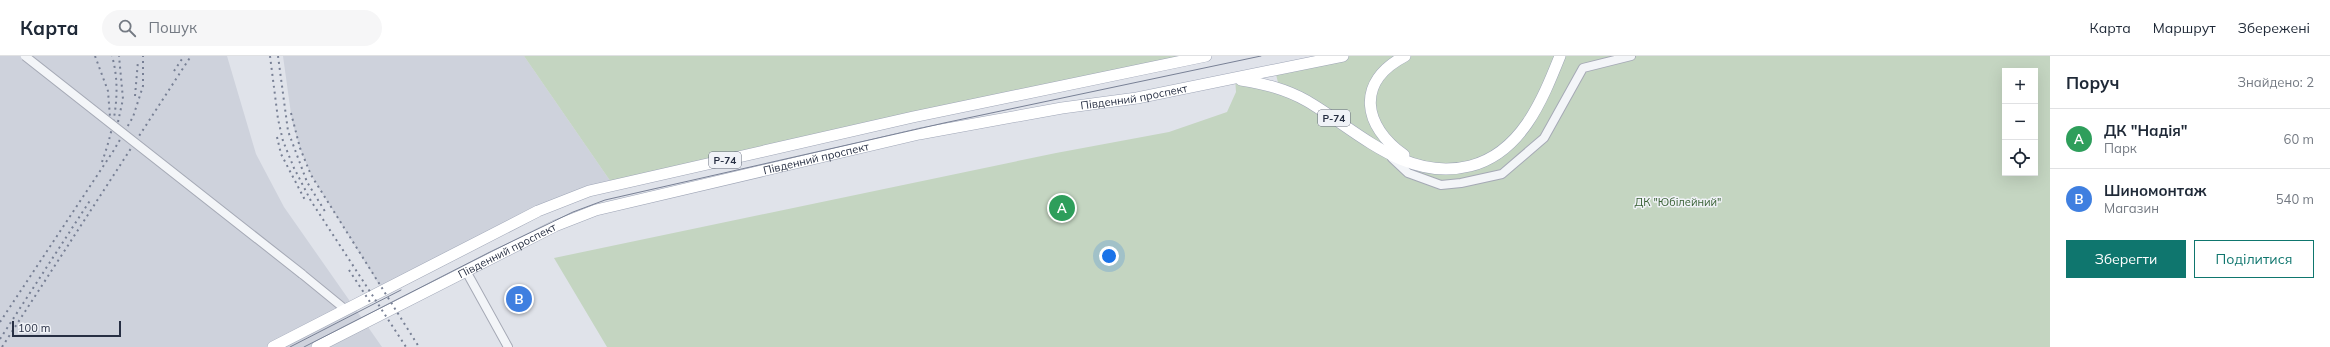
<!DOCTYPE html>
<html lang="uk">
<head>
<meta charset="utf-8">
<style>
	body { margin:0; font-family:Mulish,sans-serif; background:#f6f6f7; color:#1f2937 }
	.controls { position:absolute; right:12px; top:12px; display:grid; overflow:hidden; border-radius:0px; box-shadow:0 4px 16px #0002 }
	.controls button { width:36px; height:36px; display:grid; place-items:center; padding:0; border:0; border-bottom:1px solid #e0e1e3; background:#fff; color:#1f2937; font:20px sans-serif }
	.scale { position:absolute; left:12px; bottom:10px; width:109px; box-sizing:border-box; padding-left:4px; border:2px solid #272f43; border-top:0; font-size:11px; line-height:14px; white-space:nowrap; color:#272f43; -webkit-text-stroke:3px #f0f2f7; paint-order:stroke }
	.you { position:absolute; left:1109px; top:200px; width:14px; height:14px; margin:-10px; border:3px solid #fff; border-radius:50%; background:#1a73e8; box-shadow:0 0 0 6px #1a73e833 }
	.badge { display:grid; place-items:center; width:26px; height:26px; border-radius:50%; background:#0f766e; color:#fff; font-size:13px; font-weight:700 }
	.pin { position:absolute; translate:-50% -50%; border:2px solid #fff; box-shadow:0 1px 4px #0006 }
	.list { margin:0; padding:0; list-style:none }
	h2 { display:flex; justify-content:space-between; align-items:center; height:52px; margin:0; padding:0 16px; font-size:17px }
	h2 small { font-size:13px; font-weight:400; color:#747a83 }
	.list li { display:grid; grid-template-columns:26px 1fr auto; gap:12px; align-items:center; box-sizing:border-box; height:60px; padding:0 16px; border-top:1px solid #e0e1e3 }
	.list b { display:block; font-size:15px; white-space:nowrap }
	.list p { margin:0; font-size:13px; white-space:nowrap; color:#747a83 }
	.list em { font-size:13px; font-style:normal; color:#747a83 }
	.actions { display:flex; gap:8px; padding:12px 16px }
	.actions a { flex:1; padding:9px 0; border:1px solid #0f766e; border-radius:0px; text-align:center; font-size:14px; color:#0f766e }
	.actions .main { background:#0f766e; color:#fff }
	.icon { flex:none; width:22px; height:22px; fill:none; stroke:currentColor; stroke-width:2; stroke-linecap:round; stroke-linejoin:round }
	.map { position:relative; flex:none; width:2050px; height:291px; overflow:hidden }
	header { display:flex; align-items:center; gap:24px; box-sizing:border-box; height:56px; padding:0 20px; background:#fff; border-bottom:1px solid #e0e1e3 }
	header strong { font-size:19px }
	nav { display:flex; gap:22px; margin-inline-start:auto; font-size:14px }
	.search { width:280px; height:36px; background:#f6f6f7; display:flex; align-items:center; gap:10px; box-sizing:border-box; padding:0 14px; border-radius:22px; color:#747a83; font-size:15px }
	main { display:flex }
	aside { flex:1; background:#fff }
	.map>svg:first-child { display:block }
</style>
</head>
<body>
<header>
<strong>Карта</strong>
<div class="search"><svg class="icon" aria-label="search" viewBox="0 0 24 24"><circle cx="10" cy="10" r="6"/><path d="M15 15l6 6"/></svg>Пошук</div>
<nav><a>Карта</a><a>Маршрут</a><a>Збережені</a></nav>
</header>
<main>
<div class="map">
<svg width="2050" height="291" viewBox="0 0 2050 291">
	<rect width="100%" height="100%" fill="#e0e3ea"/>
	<g fill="#ced2dc">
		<path d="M0 0H227L256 98 284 151 382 291H0Z"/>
		<path d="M283 0H524L613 129 589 135 383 235 311 119 300 92 292 65Z"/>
	</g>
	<g fill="#c4d5c1" fill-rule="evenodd">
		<path d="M524 0H1206L613 129Z"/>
		<path d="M1343 0H2050V291H607L554 202 1056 97 1169 76 1227 56 1236 36 1235 22 1279 31 1275 14ZM2005 15H2035V117H2005Z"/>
	</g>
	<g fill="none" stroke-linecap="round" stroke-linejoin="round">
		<g stroke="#a5a9b5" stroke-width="10">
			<g id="minor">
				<path d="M1392 102 1408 117 1441 129 1461 127 1502 118 1544 82 1583 12 1631 0"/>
				<path d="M466 215 508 291"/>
				<path d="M302 218 346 254"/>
			</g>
		</g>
		<g stroke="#9fa6b7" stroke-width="12">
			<g id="major">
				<path d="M1241 24C1265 28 1286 33 1307 45 1358 75 1406 126 1470 110 1521 97 1542 45 1560 0"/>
				<path d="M1404 99C1363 70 1355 26 1405 0"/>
				<path d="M273 291 538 155 589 135 913 61 1206 0"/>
				<path id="s1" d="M317 291 555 170 596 154 919 78 1062 52 1137 42 1343 0"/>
			</g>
		</g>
		<use href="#minor" stroke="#f3f5f8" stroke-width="8"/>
		<use href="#major" stroke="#fff" stroke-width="11"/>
		<g stroke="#788095" stroke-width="1">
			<path d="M290 291 401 234"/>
			<path d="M304 291 490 196 573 156 605 144 944 67 1261 0"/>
		</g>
		<g stroke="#788095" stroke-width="2" stroke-dasharray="2 4" stroke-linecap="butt">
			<path d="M95 0 108 35 110 61"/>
			<path d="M270 0 278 63 283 85 294 112 311 145 406 291"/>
			<path d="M278 0 288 75 307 126 326 157"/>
			<path d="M174 15 184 0"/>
			<path d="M135 40 138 5"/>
			<path d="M291 57 300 92 311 119 419 291"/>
			<path d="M118 66 123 43 119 0"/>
			<path d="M277 81 281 98 306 146"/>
			<path d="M102 106C114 72 122 35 112 0"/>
			<path d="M349 214 370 246"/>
			<path d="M0 266 114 94 133 61 143 30V0"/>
			<path d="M0 283 91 143"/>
			<path d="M2 291 191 0"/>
		</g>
		<g stroke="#a5a9b5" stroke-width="10" stroke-linecap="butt">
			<path id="minor-bridge" d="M25 0 302 218"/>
		</g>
		<use href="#minor-bridge" stroke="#f3f5f8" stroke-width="8"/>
	</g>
	<g text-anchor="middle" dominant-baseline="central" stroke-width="3" stroke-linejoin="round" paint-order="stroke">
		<g fill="#f0f2f7" stroke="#636a79" stroke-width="1">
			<rect x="1318" y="54" width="32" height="16" rx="3"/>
			<rect x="709" y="96" width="32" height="16" rx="3"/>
		</g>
		<g font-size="10" font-weight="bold" fill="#272f43">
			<text x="1334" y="62">Р-74</text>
			<text x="725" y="104">Р-74</text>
		</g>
		<g font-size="11" fill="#272f43" stroke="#f0f2f7">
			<text stroke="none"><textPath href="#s1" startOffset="861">Південний проспект</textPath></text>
			<text stroke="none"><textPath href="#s1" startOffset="537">Південний проспект</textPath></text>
			<text stroke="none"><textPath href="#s1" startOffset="213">Південний проспект</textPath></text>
		</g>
		<g font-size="11" fill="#386034" stroke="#f0f2f7">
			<text x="1678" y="146">ДК "Юбілейний"</text>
		</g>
	</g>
</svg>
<div class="controls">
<button>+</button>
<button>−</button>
<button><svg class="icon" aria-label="locate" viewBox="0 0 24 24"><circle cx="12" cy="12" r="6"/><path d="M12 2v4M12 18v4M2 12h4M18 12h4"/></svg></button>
</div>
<div class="scale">100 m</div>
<div class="you"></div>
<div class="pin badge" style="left:1062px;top:152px;background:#2e9e5b">A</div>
<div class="pin badge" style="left:519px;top:243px;background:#3f7fe0">B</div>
</div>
<aside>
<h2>Поруч<small>Знайдено: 2</small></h2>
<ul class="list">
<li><span class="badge" style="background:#2e9e5b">A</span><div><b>ДК &quot;Надія&quot;</b><p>Парк</p></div><em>60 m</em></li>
<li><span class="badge" style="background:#3f7fe0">B</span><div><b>Шиномонтаж</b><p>Магазин</p></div><em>540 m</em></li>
</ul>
<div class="actions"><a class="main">Зберегти</a><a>Поділитися</a></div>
</aside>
</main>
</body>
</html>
